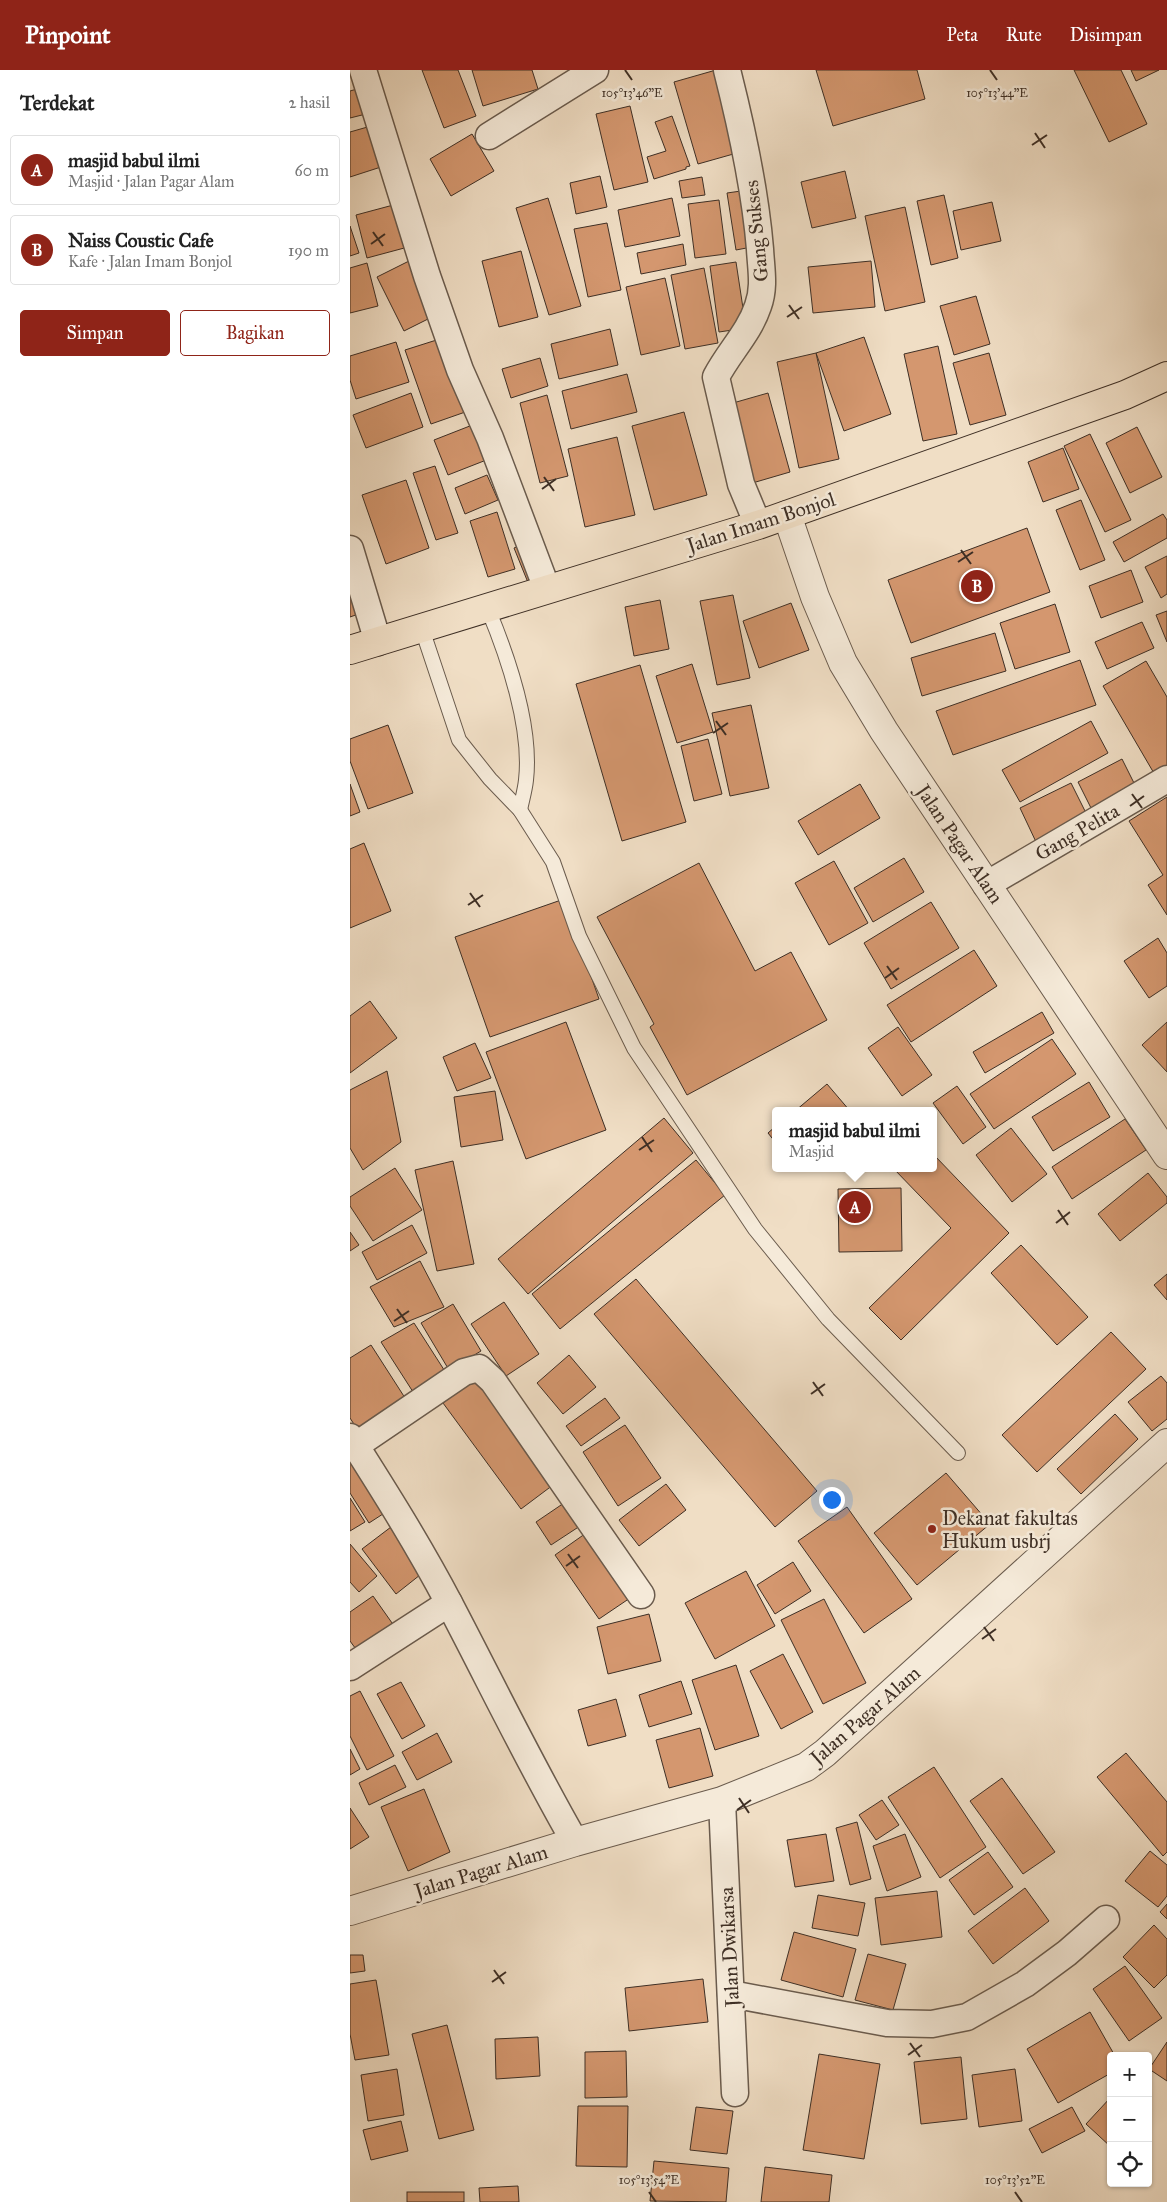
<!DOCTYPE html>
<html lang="id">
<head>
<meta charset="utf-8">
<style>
	body { margin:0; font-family:"IM FELL Great Primer",serif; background:#f2f2f2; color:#222 }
	.controls { position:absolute; right:15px; bottom:15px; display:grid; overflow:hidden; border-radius:5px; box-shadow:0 1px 4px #0004 }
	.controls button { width:45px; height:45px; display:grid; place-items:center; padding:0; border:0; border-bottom:1px solid #e0e0e0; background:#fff; color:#222; font:25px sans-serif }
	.you { position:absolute; left:481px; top:1429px; width:18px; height:18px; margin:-12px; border:4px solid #fff; border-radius:50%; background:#1a73e8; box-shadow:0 0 0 8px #1a73e833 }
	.badge { display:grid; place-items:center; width:32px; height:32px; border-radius:50%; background:#8f2418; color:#fff; font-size:16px; font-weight:700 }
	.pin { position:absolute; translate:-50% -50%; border:2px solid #fff; box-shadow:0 1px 5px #0006 }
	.popup { position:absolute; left:422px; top:1037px; width:165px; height:65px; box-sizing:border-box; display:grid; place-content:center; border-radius:5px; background:#fff; filter:drop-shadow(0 1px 4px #0005); font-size:16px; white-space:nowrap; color:#767676 }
	.popup b { font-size:19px; color:#222 }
	.popup::after { content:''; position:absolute; left:50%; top:100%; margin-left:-10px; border:10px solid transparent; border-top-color:#fff }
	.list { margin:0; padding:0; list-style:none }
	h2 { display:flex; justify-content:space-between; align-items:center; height:65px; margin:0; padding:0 20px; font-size:21px }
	h2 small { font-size:16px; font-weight:400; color:#767676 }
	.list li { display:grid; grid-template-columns:32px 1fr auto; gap:15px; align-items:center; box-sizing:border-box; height:70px; margin:0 10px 10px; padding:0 10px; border:1px solid #e0e0e0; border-radius:5px }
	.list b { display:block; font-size:19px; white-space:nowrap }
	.list p { margin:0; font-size:16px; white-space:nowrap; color:#767676 }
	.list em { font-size:16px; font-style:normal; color:#767676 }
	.actions { display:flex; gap:10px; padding:15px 20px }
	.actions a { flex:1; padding:11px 0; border:1px solid #8f2418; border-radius:5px; text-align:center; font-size:18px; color:#8f2418 }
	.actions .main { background:#8f2418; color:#fff }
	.icon { flex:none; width:28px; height:28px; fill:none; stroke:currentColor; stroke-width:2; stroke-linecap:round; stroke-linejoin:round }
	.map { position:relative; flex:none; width:817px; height:2132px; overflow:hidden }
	header { display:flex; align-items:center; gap:30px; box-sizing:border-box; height:70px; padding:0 25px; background:#8f2418; color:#fff }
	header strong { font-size:24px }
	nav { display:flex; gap:28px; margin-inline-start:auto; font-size:18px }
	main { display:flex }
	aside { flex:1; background:#fff }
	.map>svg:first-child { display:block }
</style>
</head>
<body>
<header>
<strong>Pinpoint</strong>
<nav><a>Peta</a><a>Rute</a><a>Disimpan</a></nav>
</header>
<main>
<aside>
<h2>Terdekat<small>2 hasil</small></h2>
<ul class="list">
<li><span class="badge">A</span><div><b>masjid babul ilmi</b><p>Masjid · Jalan Pagar Alam</p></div><em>60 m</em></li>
<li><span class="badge">B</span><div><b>Naiss Coustic Cafe</b><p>Kafe · Jalan Imam Bonjol</p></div><em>190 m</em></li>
</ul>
<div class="actions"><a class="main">Simpan</a><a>Bagikan</a></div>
</aside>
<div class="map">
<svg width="817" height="2132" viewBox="0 0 817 2132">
	<rect width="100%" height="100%" fill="#f0dec5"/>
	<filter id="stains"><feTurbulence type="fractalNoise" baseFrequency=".004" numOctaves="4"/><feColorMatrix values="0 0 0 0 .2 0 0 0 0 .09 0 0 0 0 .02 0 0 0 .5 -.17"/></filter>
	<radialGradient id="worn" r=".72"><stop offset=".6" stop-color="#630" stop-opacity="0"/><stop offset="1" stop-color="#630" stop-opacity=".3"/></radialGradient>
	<g fill="#d4976f" stroke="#3e2f25">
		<path d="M72 0H108L126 46 94 58Z"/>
		<path d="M122 0H182L188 19 133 36Z"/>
		<path d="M366 0 394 81 348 94 324 12Z"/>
		<path d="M466 0H567L575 29 483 56Z"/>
		<path d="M724 0H771L797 54 759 72Z"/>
		<path d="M781 0H809L786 11Z"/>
		<path d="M14 17 20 43 0 48V21Z"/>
		<path d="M280 36 298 112 264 120 246 44Z"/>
		<path d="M322 46 340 96 336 97V99L304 109 297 87 316 81 305 52Z"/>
		<path d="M21 56 34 96 0 107V62Z"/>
		<path d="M122 64 144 101 101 126 80 89Z"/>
		<path d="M495 101 506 148 462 158 451 112Z"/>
		<path d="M250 106 257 137 226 144 220 113Z"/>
		<path d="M352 107 355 125 332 128 329 111Z"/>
		<path d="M398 120 407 176 386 180 377 123Z"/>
		<path d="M594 125 608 188 581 195 567 131Z"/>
		<path d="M198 128 231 236 199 245 166 138Z"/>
		<path d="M322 128 330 166 275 177 268 140Z"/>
		<path d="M369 130 376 184 345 188 338 134Z"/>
		<path d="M642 132 651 171 611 180 603 141Z"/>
		<path d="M47 134 58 177 17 188 6 145Z"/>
		<path d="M555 137 575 232 535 241 515 146Z"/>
		<path d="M257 153 271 220 238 227 224 159Z"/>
		<path d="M0 156 9 183 0 186Z"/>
		<path d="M333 174 336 195 291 204 287 183Z"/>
		<path d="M171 181 188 247 149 257 132 191Z"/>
		<path d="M63 189 90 243 54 261 27 207Z"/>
		<path d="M521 191 525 237 463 243 458 197Z"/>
		<path d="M386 192 396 258 369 262 360 196Z"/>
		<path d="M17 193 28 236 0 243V198Z"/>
		<path d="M354 198 368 273 335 279 321 205Z"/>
		<path d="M315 208 330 276 291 285 276 217Z"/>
		<path d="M626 226 640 274 604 285 590 236Z"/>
		<path d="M260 259 268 295 209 309 201 274Z"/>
		<path d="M96 267 121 340 81 354 55 280Z"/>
		<path d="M514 267 541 344 494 361 466 283Z"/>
		<path d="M46 272 59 312 6 329 0 310V286Z"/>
		<path d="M588 276 607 364 573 371 554 284Z"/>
		<path d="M466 283 489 389 449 398 427 292Z"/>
		<path d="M639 283 656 345 620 355 603 293Z"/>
		<path d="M190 288 198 316 161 328 152 299Z"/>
		<path d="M277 304 287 342 221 359 212 321Z"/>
		<path d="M61 323 73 357 16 378 3 345Z"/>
		<path d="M418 323 440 402 399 414 376 335Z"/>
		<path d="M197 325 218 406 190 413 170 333Z"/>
		<path d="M334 342 357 425 304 440 282 356Z"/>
		<path d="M130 352 144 387 98 405 84 370Z"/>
		<path d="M787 357 812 407 780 423 756 373Z"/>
		<path d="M740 364 781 450 755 462 714 376Z"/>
		<path d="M267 367 285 445 235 457 218 379Z"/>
		<path d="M713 378 729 419 693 432 678 392Z"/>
		<path d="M85 396 108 463 86 470 63 403Z"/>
		<path d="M137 405 148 430 115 444 105 418Z"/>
		<path d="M56 410 79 478 36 494 12 425Z"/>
		<path d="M731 430 755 490 730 500 706 440Z"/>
		<path d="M147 442 165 499 138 507 120 451Z"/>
		<path d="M813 444 817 450V468L774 492 763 472Z"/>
		<path d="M677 458 700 522 561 573 538 510Z"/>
		<path d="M176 473 192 509 179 515 164 478Z"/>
		<path d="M817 486V524L811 528 795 497Z"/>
		<path d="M781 500 793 532 751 548 739 516Z"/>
		<path d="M0 502 14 542 0 547Z"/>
		<path d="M383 525 400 608 367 615 350 531Z"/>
		<path d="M310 530 319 579 284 586 275 537Z"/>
		<path d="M441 533 459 580 409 598 393 551Z"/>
		<path d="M705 534 720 582 665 599 650 553Z"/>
		<path d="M817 541V572L806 545Z"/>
		<path d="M792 552 804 578 757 599 745 572Z"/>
		<path d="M645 563 656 601 572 626 561 588Z"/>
		<path d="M730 590 746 635 603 685 586 641Z"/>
		<path d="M796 591 817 627V698L805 705 753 616Z"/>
		<path d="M342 594 363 662 327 673 306 606Z"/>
		<path d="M290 595 336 752 272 771 226 614Z"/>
		<path d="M401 635 419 718 380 726 362 643Z"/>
		<path d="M741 651 758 683 670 732 652 700Z"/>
		<path d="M38 655 63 723 18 739 0 691V669Z"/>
		<path d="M358 669 372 724 344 731 331 676Z"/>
		<path d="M772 689 785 715 741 738 728 712Z"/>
		<path d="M721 713 739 749 687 774 670 738Z"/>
		<path d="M0 714 10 742 0 746Z"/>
		<path d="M510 714 530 748 468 785 448 751Z"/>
		<path d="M817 727V845L798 815 813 805 779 751Z"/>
		<path d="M14 773 41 841 0 858V779Z"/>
		<path d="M554 788 574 822 523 852 504 818Z"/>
		<path d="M484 791 518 853 479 875 445 813Z"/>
		<path d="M349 793 405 901 441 882 477 950 337 1025 300 957 304 954 247 847Z"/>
		<path d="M214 829 249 929 140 967 105 867Z"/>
		<path d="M581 832 609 878 541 919 514 873Z"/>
		<path d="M808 868 817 883V916L799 928 774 891Z"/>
		<path d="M624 880 647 916 561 972 537 935Z"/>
		<path d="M20 931 47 968 0 1003V946Z"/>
		<path d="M692 942 704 963 635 1003 623 982Z"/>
		<path d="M216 952 256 1060 176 1089 136 982Z"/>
		<path d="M817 952V1002L792 975Z"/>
		<path d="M548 957 582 1005 552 1026 518 978Z"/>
		<path d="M702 969 726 1004 644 1059 620 1024Z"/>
		<path d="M125 973 141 1008 107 1021 93 987Z"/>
		<path d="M37 1001 51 1072 13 1100 0 1078V1020Z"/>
		<path d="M739 1012 760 1047 703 1081 682 1047Z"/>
		<path d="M477 1014 500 1041H445Z"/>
		<path d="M607 1016 636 1057 613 1074 583 1033Z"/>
		<path d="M145 1021 153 1070 111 1077 104 1027Z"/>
		<path d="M314 1048 343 1083 178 1224 148 1189Z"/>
		<path d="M775 1049 796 1080 722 1129 702 1097Z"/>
		<path d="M426 1056V1073L418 1063Z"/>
		<path d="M661 1058 697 1104 662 1132 626 1085Z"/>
		<path d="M584 1085 659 1163 551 1270 519 1238 601 1158 543 1098H584Z"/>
		<path d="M346 1090 375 1125 210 1259 182 1224Z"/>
		<path d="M103 1091 124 1194 87 1201 65 1100Z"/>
		<path d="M45 1098 72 1140 23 1171 0 1136V1127Z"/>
		<path d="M798 1103 817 1127V1133L770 1171 748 1144Z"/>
		<path d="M551 1118 552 1181 489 1182 488 1119Z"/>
		<path d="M62 1155 77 1183 27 1210 12 1182Z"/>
		<path d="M0 1162 9 1175 0 1181Z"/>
		<path d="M671 1175 738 1247 707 1275 641 1203Z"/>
		<path d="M70 1191 94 1237 44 1257 20 1217Z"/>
		<path d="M817 1204V1230L804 1215Z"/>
		<path d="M286 1209 467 1421 425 1457 244 1244Z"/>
		<path d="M154 1232 189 1284 156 1306 121 1254Z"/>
		<path d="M103 1234 131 1281 99 1300 71 1253Z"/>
		<path d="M64 1253 98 1306 65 1325 31 1272Z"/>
		<path d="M761 1262 796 1299 687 1402 652 1365Z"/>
		<path d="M21 1275 57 1331 9 1362 0 1348V1288Z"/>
		<path d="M219 1285 246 1317 213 1344 187 1313Z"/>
		<path d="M811 1306 817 1313V1349L802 1361 778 1332Z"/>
		<path d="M125 1309 203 1415 171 1439 93 1333Z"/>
		<path d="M255 1328 270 1348 231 1376 216 1356Z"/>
		<path d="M765 1344 788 1369 731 1424 707 1399Z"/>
		<path d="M275 1355 311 1408 268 1436 233 1382Z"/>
		<path d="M0 1386 36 1442 19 1453 0 1423Z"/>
		<path d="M596 1403 640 1454 567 1515 524 1463Z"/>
		<path d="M316 1414 336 1440 289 1476 269 1450Z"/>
		<path d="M0 1428 15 1452 0 1461Z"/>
		<path d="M214 1433 230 1456 201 1475 186 1452Z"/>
		<path d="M497 1437 562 1529 514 1563 448 1471Z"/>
		<path d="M41 1457 75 1501 46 1524 12 1479Z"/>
		<path d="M239 1461 283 1526 249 1549 205 1485Z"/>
		<path d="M0 1474 27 1506 9 1522 0 1512Z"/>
		<path d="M443 1492 461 1521 425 1544 407 1515Z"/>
		<path d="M396 1501 425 1556 365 1589 335 1533Z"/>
		<path d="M23 1526 47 1560 11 1586 0 1571V1542Z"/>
		<path d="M474 1529 516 1613 473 1634 431 1550Z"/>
		<path d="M299 1544 311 1591 258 1604 247 1557Z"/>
		<path d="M433 1584 463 1642 431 1659 400 1601Z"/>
		<path d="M386 1595 409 1666 365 1680 342 1610Z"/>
		<path d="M331 1611 342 1644 299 1657 289 1625Z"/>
		<path d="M51 1612 75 1656 52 1669 27 1624Z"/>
		<path d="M10 1621 44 1686 17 1700 0 1666V1626Z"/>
		<path d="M266 1629 276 1666 238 1676 228 1640Z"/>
		<path d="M350 1658 363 1706 319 1718 306 1670Z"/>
		<path d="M87 1663 102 1692 67 1710 52 1682Z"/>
		<path d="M0 1679 10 1699 0 1705Z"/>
		<path d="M776 1683 817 1732V1782L813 1786 747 1707Z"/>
		<path d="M45 1695 56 1717 19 1735 9 1713Z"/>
		<path d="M584 1697 636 1777 590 1808 538 1727Z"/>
		<path d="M652 1708 705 1782 673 1804 620 1731Z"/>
		<path d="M74 1719 100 1782 58 1801 31 1737Z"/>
		<path d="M532 1730 549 1755 526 1770 509 1745Z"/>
		<path d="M0 1738 19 1767 0 1779Z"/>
		<path d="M507 1752 521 1809 500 1815 486 1758Z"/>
		<path d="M476 1764 484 1811 445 1817 437 1770Z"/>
		<path d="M555 1764 571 1807 537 1821 523 1776Z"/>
		<path d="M800 1781 817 1795V1826L808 1837 775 1811Z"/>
		<path d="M638 1782 663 1817 624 1845 599 1810Z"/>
		<path d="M675 1818 699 1851 643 1894 618 1861Z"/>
		<path d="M587 1821 592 1867 531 1875 525 1828Z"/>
		<path d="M468 1825 515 1833 508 1866 462 1858Z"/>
		<path d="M817 1834V1849L810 1842Z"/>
		<path d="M804 1855 817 1869V1905L804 1918 773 1887Z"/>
		<path d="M444 1862 506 1879 493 1927 431 1910Z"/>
		<path d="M518 1884 556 1894 543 1940 505 1930Z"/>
		<path d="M0 1885H13L15 1901 0 1903Z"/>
		<path d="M775 1896 812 1948 779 1971 743 1919Z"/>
		<path d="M353 1909 358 1952 279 1961 275 1918Z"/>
		<path d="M26 1910 39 1985 5 1990 0 1964V1914Z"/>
		<path d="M740 1942 765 1986H761V2003L708 2033 677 1979Z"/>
		<path d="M97 1955 124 2060 89 2069 62 1964Z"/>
		<path d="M188 1967 190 2006 146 2009 145 1969Z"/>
		<path d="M817 1972V2011L799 1999Z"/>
		<path d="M276 1981 277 2027 235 2028V1982Z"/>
		<path d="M469 1984 530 1994 514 2089 453 2080Z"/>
		<path d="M611 1987 617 2049 571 2054 564 1992Z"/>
		<path d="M47 1999 54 2045 18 2051 11 2005Z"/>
		<path d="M665 1999 672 2051 629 2057 622 2005Z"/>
		<path d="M761 2027V2077L736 2054Z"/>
		<path d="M228 2036H278L277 2097 226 2096Z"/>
		<path d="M346 2037 383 2041 377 2084 340 2080Z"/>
		<path d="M722 2037 735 2061 692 2083 679 2059Z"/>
		<path d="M51 2051 58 2081 21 2090 13 2060Z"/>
		<path d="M304 2091 379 2098 376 2132 300 2131Z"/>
		<path d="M415 2097 482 2105 479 2132H411Z"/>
		<path d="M168 2116 169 2132H130L129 2118Z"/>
		<rect x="57" y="2122" width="57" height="10"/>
	</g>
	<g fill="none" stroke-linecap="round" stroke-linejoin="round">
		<g stroke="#6a5b4d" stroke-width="16">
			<g id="service">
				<path d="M138 539C158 587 182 658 176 710 175 720 172 730 170 740"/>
				<path d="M72 559 109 670 140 709 170 740 203 792 229 866 284 978 405 1159 478 1249 608 1383"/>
			</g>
		</g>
		<g stroke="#6a5b4d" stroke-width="29">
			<g id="minor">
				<path d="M13 0 77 206 110 300 140 368 197 519"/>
				<path d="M377 0C392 59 405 118 410 179 411 199 415 217 408 236 399 263 379 282 366 307L391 414 408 455"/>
				<path d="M139 66 245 0"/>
				<path d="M0 479 28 572"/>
				<path d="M636 815 817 709"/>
				<path d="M0 1367C35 1422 69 1476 99 1533 141 1613 180 1694 225 1772"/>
				<path d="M5 1376 114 1302 129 1298 143 1311 291 1525"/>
				<path d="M0 1597 99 1533"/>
				<path d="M372 1731 385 2023"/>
				<path d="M381 1924 537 1953 582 1954 617 1947 675 1914 717 1883 756 1849"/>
			</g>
		</g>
		<g stroke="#6a5b4d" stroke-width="30">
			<g id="tertiary">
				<path d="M437 445 465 527 493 593 534 661 817 1085"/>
				<path d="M0 1841 225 1772 372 1731 456 1697 475 1683 817 1373"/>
			</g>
		</g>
		<g stroke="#3e2f25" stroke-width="30">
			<path id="trunk" d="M0 580 408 455 775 325 817 306"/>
		</g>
		<use href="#service" stroke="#f5ead9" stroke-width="14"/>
		<use href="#minor" stroke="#f5ead9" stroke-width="26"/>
		<use href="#tertiary" stroke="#f5ead9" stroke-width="28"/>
		<use href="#trunk" stroke="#f0dec5" stroke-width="28"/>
	</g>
	<path fill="none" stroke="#3e2f25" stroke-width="2" d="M275 0 282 10M640 0 647 10M685 63 695 78M682 75 697 65M23 162 33 176M21 174 35 164M439 235 449 249M437 247 452 237M194 407 204 421M192 419 206 409M611 480 621 494M608 492 623 482M366 651 376 665M363 663 378 653M782 724 792 738M780 736 794 726M120 823 130 837M118 835 133 825M537 896 547 910M535 908 549 898M292 1067 302 1082M289 1080 304 1070M708 1140 718 1155M706 1153 720 1142M47 1239 57 1253M44 1251 59 1241M463 1312 473 1326M461 1324 475 1314M218 1484 228 1498M216 1496 230 1486M634 1557 644 1571M632 1569 646 1559M389 1728 399 1743M387 1740 401 1730M144 1900 154 1914M142 1912 156 1902M560 1973 570 1987M558 1985 572 1975M299 2122 306 2132M665 2122 672 2132"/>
	<circle fill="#8f2418" stroke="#f5ead9" stroke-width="2" cx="582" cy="1459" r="5"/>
	<g text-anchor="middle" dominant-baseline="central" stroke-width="5" stroke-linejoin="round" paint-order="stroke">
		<g font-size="20" fill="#3e2f25" stroke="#f5ead9">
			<text transform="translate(406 161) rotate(-96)">Gang Sukses</text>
			<text transform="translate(411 452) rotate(-18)">Jalan Imam Bonjol</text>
			<text transform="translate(727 762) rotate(-30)">Gang Pelita</text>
			<text transform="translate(610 774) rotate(56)">Jalan Pagar Alam</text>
			<text transform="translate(515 1645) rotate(-41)">Jalan Pagar Alam</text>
			<text transform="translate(131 1801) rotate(-17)">Jalan Pagar Alam</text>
			<text transform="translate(379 1877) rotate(-93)">Jalan Dwikarsa</text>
		</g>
		<g font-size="20" fill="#3e2f25" stroke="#f5ead9" text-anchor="start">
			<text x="592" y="1448">Dekanat fakultas<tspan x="592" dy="23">Hukum usbrj</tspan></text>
		</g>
	</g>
	<g font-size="12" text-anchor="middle" fill="#3e2f25" stroke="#f5ead9" stroke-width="5" stroke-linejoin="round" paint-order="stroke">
		<text x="282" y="27">105°13'46"E</text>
		<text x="647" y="27">105°13'44"E</text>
		<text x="299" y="2114">105°13'54"E</text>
		<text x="665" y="2114">105°13'52"E</text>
	</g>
	<rect width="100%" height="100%" filter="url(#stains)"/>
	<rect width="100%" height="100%" fill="url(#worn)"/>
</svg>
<div class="controls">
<button>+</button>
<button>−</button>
<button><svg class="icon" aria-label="locate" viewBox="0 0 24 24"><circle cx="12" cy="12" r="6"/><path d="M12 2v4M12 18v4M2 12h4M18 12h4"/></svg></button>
</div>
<div class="you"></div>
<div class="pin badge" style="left:505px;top:1137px">A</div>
<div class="popup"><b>masjid babul ilmi</b>Masjid</div>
<div class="pin badge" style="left:627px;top:516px">B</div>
</div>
</main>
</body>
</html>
